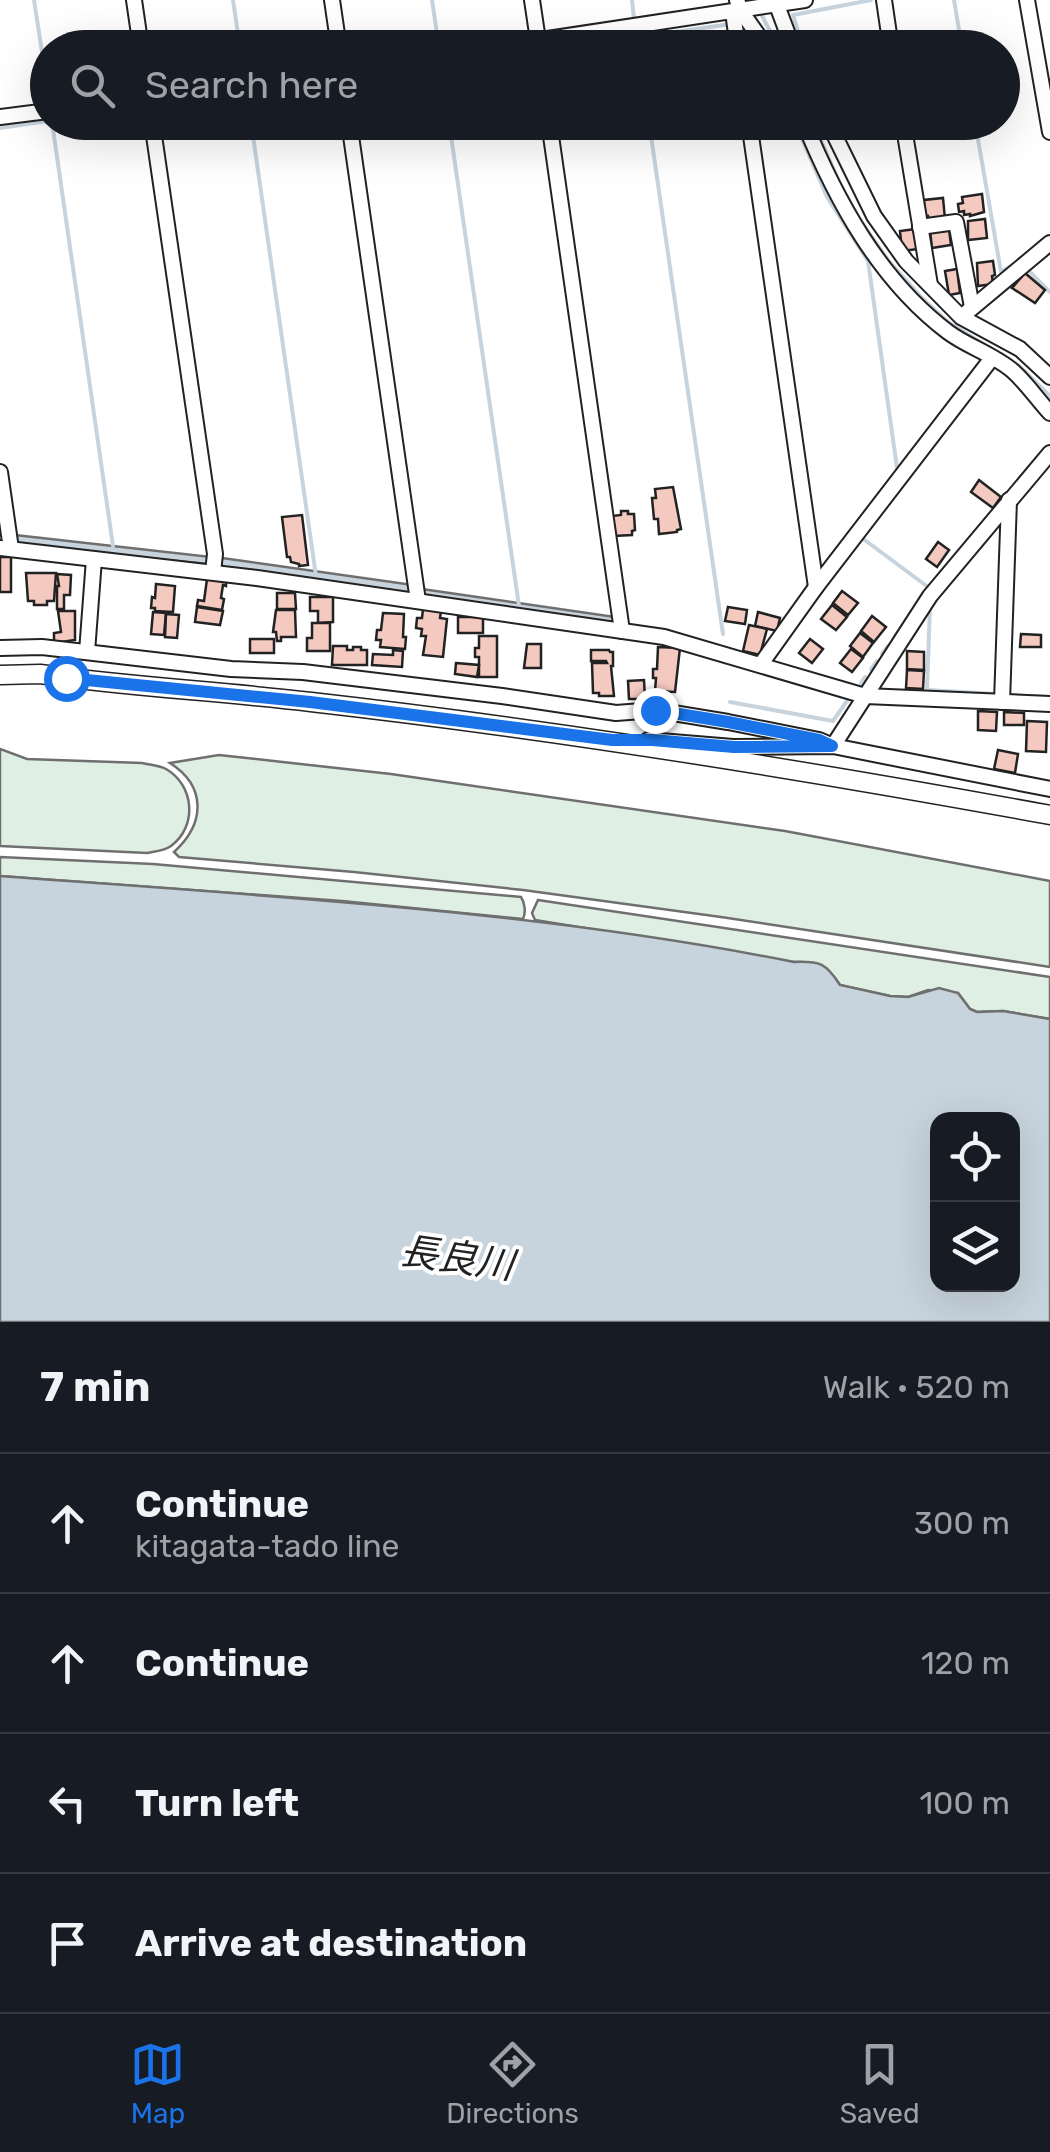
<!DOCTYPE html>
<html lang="en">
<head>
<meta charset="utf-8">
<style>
	body { margin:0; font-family:Rubik,"Noto Sans JP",sans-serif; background:#242831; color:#f1f3f6 }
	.controls { position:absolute; right:30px; bottom:30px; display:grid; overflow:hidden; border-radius:20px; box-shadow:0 10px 40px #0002 }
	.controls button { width:90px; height:90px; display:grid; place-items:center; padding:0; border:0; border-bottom:2px solid #363941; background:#171b24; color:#f1f3f6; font:50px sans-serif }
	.stop { position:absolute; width:30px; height:30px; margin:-22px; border:8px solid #1a73e8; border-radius:50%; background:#fff }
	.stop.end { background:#1a73e8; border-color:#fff; box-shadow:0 2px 10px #0008 }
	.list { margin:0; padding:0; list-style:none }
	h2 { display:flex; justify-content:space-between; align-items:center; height:130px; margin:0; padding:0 40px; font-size:42px }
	h2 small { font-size:32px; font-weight:400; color:#9ea1a6 }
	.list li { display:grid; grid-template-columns:65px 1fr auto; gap:30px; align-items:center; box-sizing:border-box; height:140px; padding:0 40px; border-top:2px solid #363941 }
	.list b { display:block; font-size:38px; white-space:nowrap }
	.list p { margin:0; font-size:32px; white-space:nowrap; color:#9ea1a6 }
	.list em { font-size:32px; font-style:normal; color:#9ea1a6 }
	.icon { flex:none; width:55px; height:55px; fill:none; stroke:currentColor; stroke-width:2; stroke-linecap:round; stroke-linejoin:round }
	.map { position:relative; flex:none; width:1050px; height:1322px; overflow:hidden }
	.search { position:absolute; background:#171b24; box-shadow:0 10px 40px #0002; left:30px; right:30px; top:30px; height:110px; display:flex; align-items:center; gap:25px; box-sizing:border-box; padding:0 35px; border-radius:55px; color:#9ea1a6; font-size:38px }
	.sheet { height:690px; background:#171b24 }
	nav { display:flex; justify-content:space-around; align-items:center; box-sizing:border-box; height:140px; border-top:2px solid #363941; background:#171b24; font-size:28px; color:#9ea1a6 }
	nav a { display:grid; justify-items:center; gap:5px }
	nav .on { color:#1a73e8 }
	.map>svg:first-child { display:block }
</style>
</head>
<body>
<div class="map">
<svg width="1050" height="1322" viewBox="0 0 1050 1322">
	<rect width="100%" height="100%" fill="#fff"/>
	<g fill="#e0efe3" stroke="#6f6f6f" stroke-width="2.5">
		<path d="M0 749 27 759 142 763C150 765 158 765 166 769 194 785 198 826 171 846 164 851 156 851 147 853L0 846Z"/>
		<path d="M219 755 391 774 785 831 1050 881V967L721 917 523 890 354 872 179 857 174 852C206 823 206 786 170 763Z"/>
		<path d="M0 857 153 864 521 897C525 903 526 912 523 919L342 901 0 876Z"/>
		<path d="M538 900 1050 977V1019L1003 1011 977 1012 970 1009 958 993 928 990 908 997 890 996 840 985C829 968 815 961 794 962L535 920 532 913Z"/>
	</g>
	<g fill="#c7d3dd" stroke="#6f6f6f" stroke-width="2.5" fill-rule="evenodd">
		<path d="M15 535 211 557 208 564 16 545Z"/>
		<path d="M222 558 413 585 410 594 220 567Z"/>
		<path d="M422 589 615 617 613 623 422 596Z"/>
		<path d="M0 876C265 896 533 910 794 962 820 961 826 963 840 985L890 996 908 997 939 988 958 993 970 1009 977 1012 1003 1011 1050 1019V1322H0ZM938 1120H1012V1284H938Z"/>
	</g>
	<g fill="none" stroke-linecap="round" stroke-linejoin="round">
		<g stroke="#c7d3dd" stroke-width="4">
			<path d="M34 0 48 91"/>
			<path d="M233 0 240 48"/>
			<path d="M432 0 439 47"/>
			<path d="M632 0 634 19"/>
			<path d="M954 0 962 48"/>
			<path d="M760 12 779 48"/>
			<path d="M742 25 758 48"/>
			<path d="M636 33 638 48"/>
			<path d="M563 48 731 24"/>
			<path d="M803 48 793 15 871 0"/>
			<path d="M52 122 113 546"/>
			<path d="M251 122 316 576"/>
			<path d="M449 122 519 606"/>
			<path d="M649 122 723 634"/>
			<path d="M795 122 827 197 868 261 897 468"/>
			<path d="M813 122 840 184 859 219 888 260 922 298 949 323 1018 365 1050 396"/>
			<path d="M975 122 1001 272 1018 262"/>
			<path d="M0 128 48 121"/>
			<path d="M1026 268 1050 292"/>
			<path d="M864 536 862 538 928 587 894 638"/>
			<path d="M930 606 927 690 997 694"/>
			<path d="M882 654 888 646"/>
			<path d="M871 669 877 661"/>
			<path d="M861 683 865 677"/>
			<path d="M1008 695 1050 697"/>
			<path d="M730 702 833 721 849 698"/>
		</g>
	</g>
	<g fill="#f3c9c0" stroke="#222" stroke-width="2.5">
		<path d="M982 194 984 212 970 216V214L964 215V211L959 212 958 204 963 203 962 197Z"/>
		<path d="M943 198 945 219 929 221 928 216 922 217 921 204H924V200Z"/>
		<path d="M985 219 987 238 968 240V221Z"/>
		<path d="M916 229 918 249 902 251 900 231Z"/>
		<path d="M949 229 951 245 932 248 930 231Z"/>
		<path d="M993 261 995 275 992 276 993 284 978 286 977 263Z"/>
		<path d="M957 269 960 293 949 295 945 271Z"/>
		<path d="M1025 273 1045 290 1035 303 1012 288Z"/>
		<path d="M979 480 1001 497 993 508 971 492Z"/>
		<path d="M673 487 681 529 677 530V532L659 534 658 519H654L652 498H656L655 489Z"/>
		<path d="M621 511H628V514H634L635 530 632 531V535L614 536 612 516 621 515Z"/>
		<path d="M302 515 308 565 299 566V564L291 562 290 557H287L282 517Z"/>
		<path d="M938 542 949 550 937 567 926 559Z"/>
		<rect x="0" y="557" width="11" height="35"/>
		<path d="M26 573H56L54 601H47V605H34V601H28Z"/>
		<path d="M57 574 71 575 70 595H64V609H57V586H59Z"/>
		<path d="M207 579 226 582V586L223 585 221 598 224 599 222 610 197 606 198 600 204 601Z"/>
		<path d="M156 584 175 586 173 612 155 611V608H151L152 597 155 598Z"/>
		<path d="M842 591 858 603 848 615 833 603Z"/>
		<path d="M277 593H295L296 609H277Z"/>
		<path d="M310 597H333V622L318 623V611H310Z"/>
		<path d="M832 605 847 617 836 630 821 619Z"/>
		<path d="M197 607 223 611 220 625 195 622Z"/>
		<path d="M728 607 747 610 745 624 725 621Z"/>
		<path d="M423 609 441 611 440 618 447 619 443 657 423 655 426 636H421L422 629 416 628 417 618H422Z"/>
		<path d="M276 610H295L296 637H281V641H277L276 632H273Z"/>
		<path d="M58 611H75V640L54 643V633L61 632Z"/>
		<path d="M153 612 166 613 164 635 151 634Z"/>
		<path d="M758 612 780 618 777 631 755 626Z"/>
		<path d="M383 613 404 614 403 637H406L405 649 380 647 381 640H376L377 630H381Z"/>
		<path d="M166 614 179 615 177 638 165 637Z"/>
		<path d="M872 616 886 627 874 642 861 631Z"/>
		<rect x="458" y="617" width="25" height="16"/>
		<path d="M312 623H330V651H307V638H312Z"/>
		<path d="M749 625 767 629 760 655 743 651Z"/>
		<path d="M860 633 873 643 863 657 850 646Z"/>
		<path d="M1021 634 1041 635V647H1020Z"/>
		<path d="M479 636H497V677H479V657H475V648H479Z"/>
		<rect x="250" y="639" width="24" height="14"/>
		<path d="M810 639 823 649 812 663 799 653Z"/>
		<path d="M527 644H541V668H524Z"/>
		<path d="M333 646H347V650H353V647H361V650H367V665H332Z"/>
		<path d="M658 647 680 648 675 692 655 691 656 678H653V669H657Z"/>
		<path d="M851 649 863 658 852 672 840 663Z"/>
		<path d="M393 650 403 651 402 667 372 665 373 654 393 655Z"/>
		<path d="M591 650H609L610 652H613V666H611L614 696H599V693H593L592 663H607L606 661H591Z"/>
		<path d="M907 651 924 652V670L907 669Z"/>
		<path d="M456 663 479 665 477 677 455 674Z"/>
		<path d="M907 670 924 671 923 689 906 688Z"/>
		<path d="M644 680 645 699H629L628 681Z"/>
		<path d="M978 711 997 712 996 731 978 730Z"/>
		<path d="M1004 712 1024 713V725H1004Z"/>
		<path d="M1027 721 1047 722 1046 752 1026 751Z"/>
		<path d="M998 750 1018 754 1015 773 994 769Z"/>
	</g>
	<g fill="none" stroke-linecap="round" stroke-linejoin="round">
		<g stroke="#222" stroke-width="18">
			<g id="minor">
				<path d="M134 0 141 48"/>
				<path d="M332 0 339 48"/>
				<path d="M532 0 539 47"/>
				<path d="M737 0 741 11 767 48"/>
				<path d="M775 0 793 48"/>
				<path d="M884 0 891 48"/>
				<path d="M1027 0 1050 132"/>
				<path d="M733 12 738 48"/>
				<path d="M488 48 805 0"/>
				<path d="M0 117 48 111"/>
				<path d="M152 122 215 554 213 572"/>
				<path d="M349 122 418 601"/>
				<path d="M549 122 622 631"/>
				<path d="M749 122 816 587"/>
				<path d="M804 122C836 200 879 280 948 332 968 347 995 355 1014 372 1027 384 1038 400 1050 413"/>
				<path d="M828 122 874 216 906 261 961 317 1020 349 1050 377"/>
				<path d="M903 122 930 285"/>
				<path d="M920 227 956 222 972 307"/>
				<path d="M966 313 1050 243"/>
				<path d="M0 472 11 549"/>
				<path d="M0 548 257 578 664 637 865 696 1050 704"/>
				<path d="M0 648 42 647 231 669 303 672 502 696 616 713 655 710 728 722 819 740 833 746"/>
				<path d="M87 652 94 559"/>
				<path d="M761 664 816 587 992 358"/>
				<path d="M1002 702 1009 500"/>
				<path d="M648 740 733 747 833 746 1050 789"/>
				<path d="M833 746 930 596 1050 453"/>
			</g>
		</g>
		<g stroke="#222" stroke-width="21">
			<path id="major" d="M0 675 40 674C130 687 220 691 311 702 558 730 805 770 1050 815"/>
		</g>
		<use href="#minor" stroke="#fff" stroke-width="14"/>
		<use href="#major" stroke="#fff" stroke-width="18"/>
	</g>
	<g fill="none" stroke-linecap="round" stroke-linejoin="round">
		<path stroke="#1a73e8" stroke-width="12" d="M66 678 310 702 612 740H652L734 747 832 746 819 740 728 722 655 710"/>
	</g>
	<g text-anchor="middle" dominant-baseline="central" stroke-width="8" stroke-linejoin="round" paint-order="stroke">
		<g font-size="38" font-style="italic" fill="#222" stroke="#fff">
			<text transform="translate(457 1258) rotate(8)">長良川</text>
		</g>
	</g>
</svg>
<div class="controls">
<button><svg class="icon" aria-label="locate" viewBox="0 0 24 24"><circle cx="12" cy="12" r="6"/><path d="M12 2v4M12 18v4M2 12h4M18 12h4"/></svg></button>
<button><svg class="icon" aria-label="layers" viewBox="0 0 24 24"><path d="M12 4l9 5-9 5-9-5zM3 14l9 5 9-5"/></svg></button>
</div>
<div class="stop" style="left:66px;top:678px"></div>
<div class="stop end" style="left:655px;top:710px"></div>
<div class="search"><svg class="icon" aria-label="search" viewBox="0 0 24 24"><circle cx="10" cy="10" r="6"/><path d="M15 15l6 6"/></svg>Search here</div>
</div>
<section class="sheet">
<h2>7 min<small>Walk · 520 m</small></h2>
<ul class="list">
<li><svg class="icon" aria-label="ahead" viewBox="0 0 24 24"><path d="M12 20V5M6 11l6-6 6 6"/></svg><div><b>Continue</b><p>kitagata-tado line</p></div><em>300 m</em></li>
<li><svg class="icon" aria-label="ahead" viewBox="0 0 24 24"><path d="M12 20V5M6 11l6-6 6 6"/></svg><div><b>Continue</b></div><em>120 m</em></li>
<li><svg class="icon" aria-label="left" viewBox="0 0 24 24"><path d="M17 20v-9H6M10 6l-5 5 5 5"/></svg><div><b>Turn left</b></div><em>100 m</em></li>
<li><svg class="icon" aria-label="arrive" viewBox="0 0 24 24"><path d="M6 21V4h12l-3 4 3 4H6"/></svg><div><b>Arrive at destination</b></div></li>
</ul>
</section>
<nav>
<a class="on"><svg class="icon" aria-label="map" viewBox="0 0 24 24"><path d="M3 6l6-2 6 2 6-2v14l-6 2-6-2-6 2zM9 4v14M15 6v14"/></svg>Map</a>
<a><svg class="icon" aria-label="directions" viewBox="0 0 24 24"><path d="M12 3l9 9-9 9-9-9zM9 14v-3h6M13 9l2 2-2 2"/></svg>Directions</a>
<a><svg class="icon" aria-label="saved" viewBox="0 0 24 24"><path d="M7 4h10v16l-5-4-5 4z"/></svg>Saved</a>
</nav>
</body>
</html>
